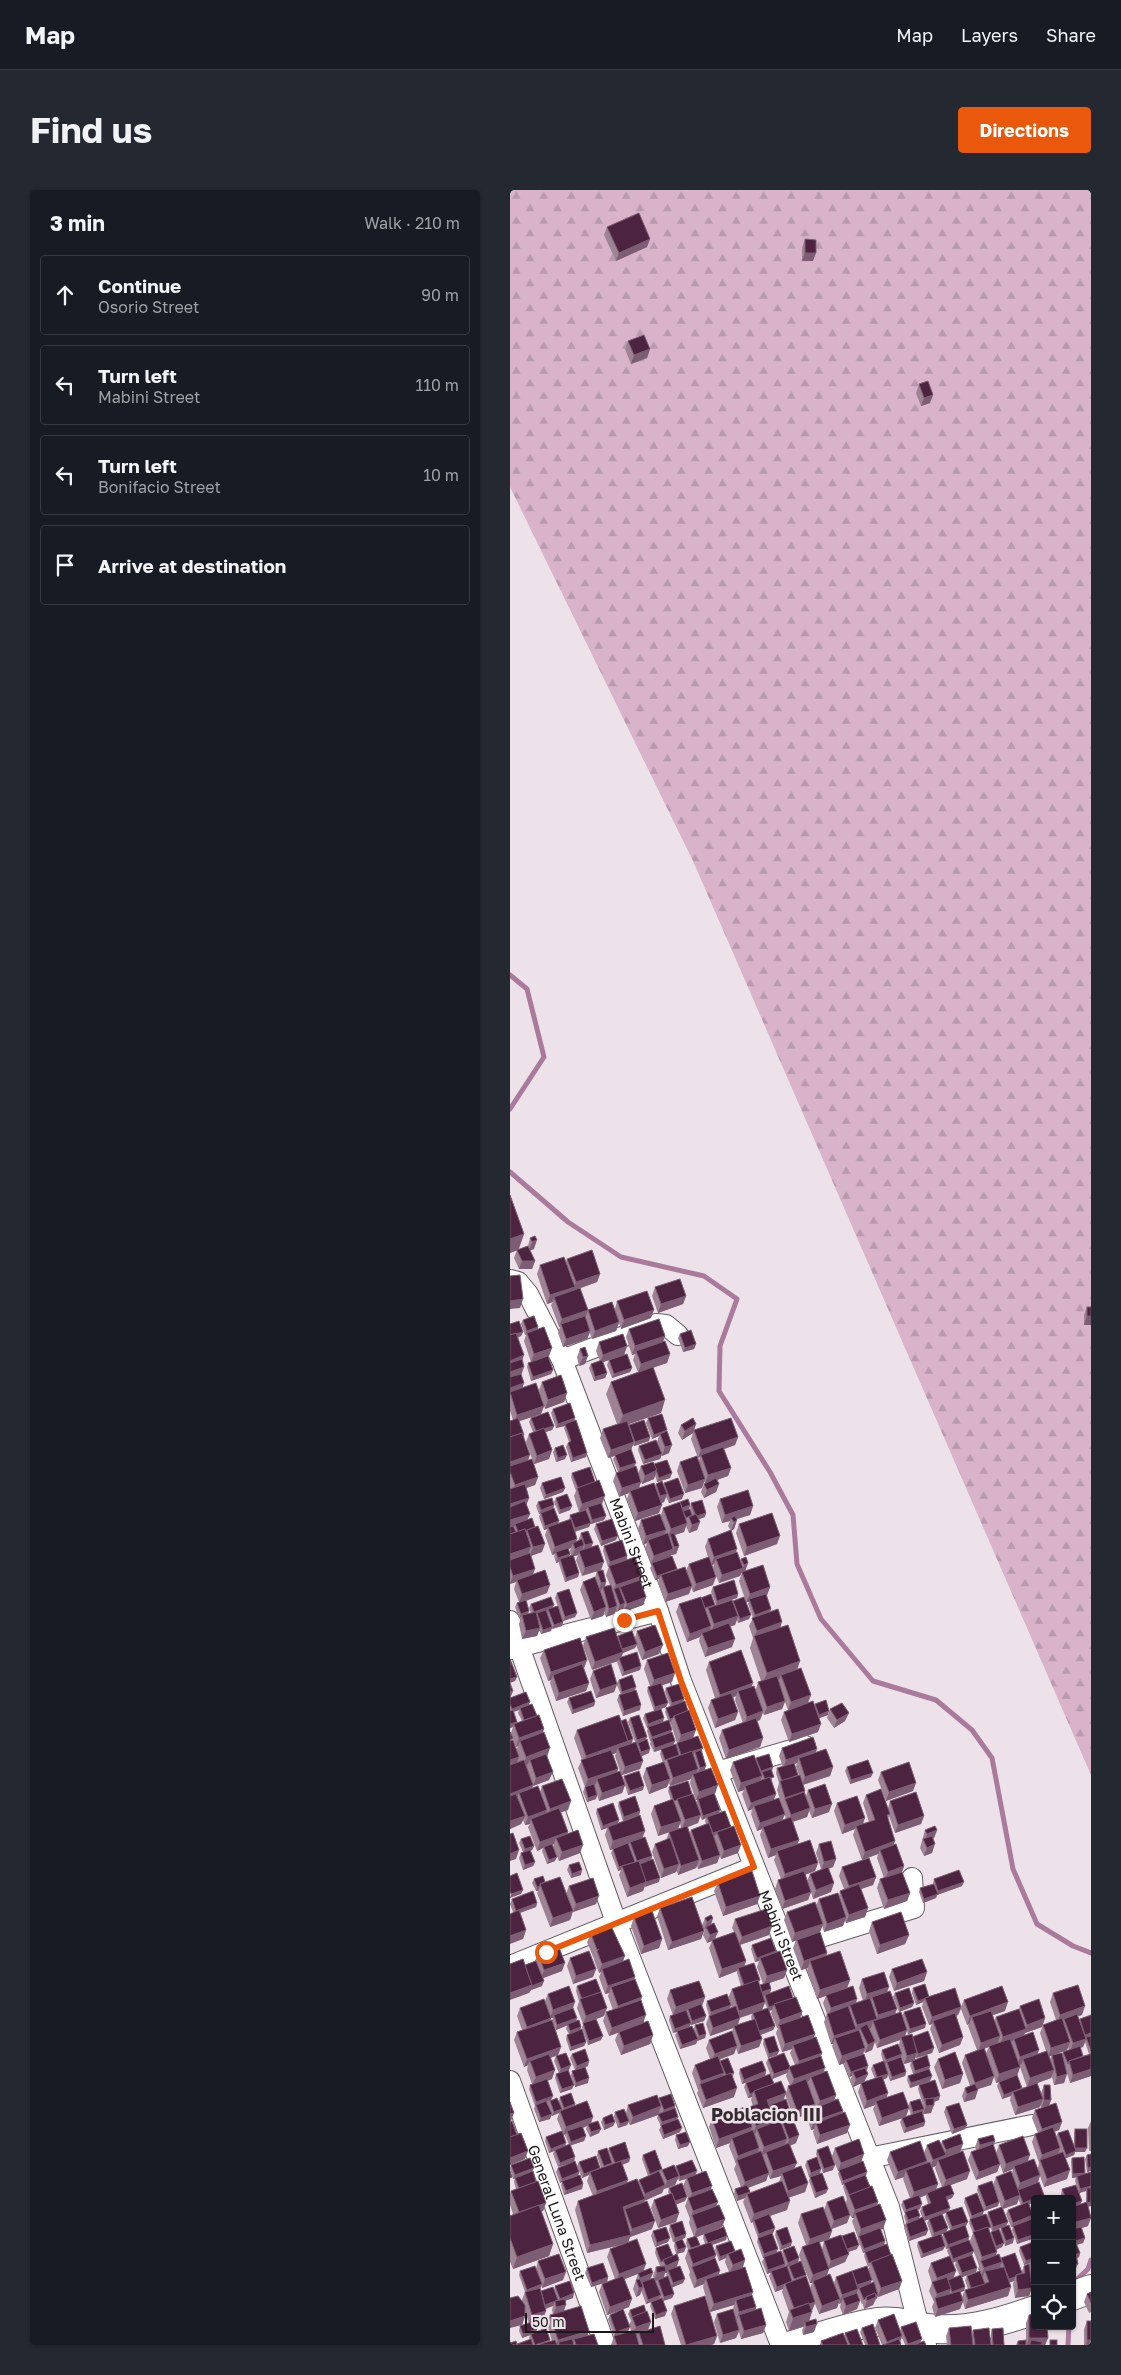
<!DOCTYPE html>
<html lang="en">
<head>
<meta charset="utf-8">
<style>
	body { margin:0; font-family:"Golos Text",sans-serif; background:#242831; color:#f1f3f6 }
	.controls { position:absolute; right:15px; bottom:15px; display:grid; overflow:hidden; border-radius:5px; box-shadow:0 1px 4px #0004 }
	.controls button { width:45px; height:45px; display:grid; place-items:center; padding:0; border:0; border-bottom:1px solid #363941; background:#171b24; color:#f1f3f6; font:25px sans-serif }
	.scale { position:absolute; left:15px; bottom:12px; width:129px; box-sizing:border-box; padding-left:5px; border:2px solid #1c191b; border-top:0; font-size:14px; line-height:18px; white-space:nowrap; color:#1c191b; -webkit-text-stroke:4px #ede2e9; paint-order:stroke }
	.stop { position:absolute; width:15px; height:15px; margin:-11px; border:4px solid #ea580c; border-radius:50%; background:#fff }
	.stop.end { background:#ea580c; border-color:#fff; box-shadow:0 1px 5px #0008 }
	.list { margin:0; padding:0; list-style:none }
	h2 { display:flex; justify-content:space-between; align-items:center; height:65px; margin:0; padding:0 20px; font-size:21px }
	h2 small { font-size:16px; font-weight:400; color:#9ea1a6 }
	.list li { display:grid; grid-template-columns:32px 1fr auto; gap:15px; align-items:center; box-sizing:border-box; height:80px; margin:0 10px 10px; padding:0 10px; border:1px solid #363941; border-radius:5px }
	.list b { display:block; font-size:19px; white-space:nowrap }
	.list p { margin:0; font-size:16px; white-space:nowrap; color:#9ea1a6 }
	.list em { font-size:16px; font-style:normal; color:#9ea1a6 }
	.icon { flex:none; width:28px; height:28px; fill:none; stroke:currentColor; stroke-width:2; stroke-linecap:round; stroke-linejoin:round }
	.map { position:relative; flex:none; width:581px; height:2155px; overflow:hidden; border-radius:5px }
	header { display:flex; align-items:center; gap:30px; box-sizing:border-box; height:70px; padding:0 25px; background:#171b24; border-bottom:1px solid #363941 }
	header strong { font-size:24px }
	nav { display:flex; gap:28px; margin-inline-start:auto; font-size:18px }
	.intro { display:flex; align-items:center; justify-content:space-between; box-sizing:border-box; height:120px; padding:0 30px }
	h1 { margin:0; font-size:35px }
	.button { padding:12px 22px; border-radius:5px; background:#ea580c; color:#fff; font-size:18px; font-weight:700 }
	main { display:flex; gap:30px; padding:0 30px }
	aside { flex:1; background:#171b24; border-radius:5px; box-shadow:0 1px 4px #0004 }
	.map>svg:first-child { display:block }
</style>
</head>
<body>
<header>
<strong>Map</strong>
<nav><a>Map</a><a>Layers</a><a>Share</a></nav>
</header>
<div class="intro"><h1>Find us</h1><a class="button">Directions</a></div>
<main>
<aside>
<h2>3 min<small>Walk · 210 m</small></h2>
<ul class="list">
<li><svg class="icon" aria-label="ahead" viewBox="0 0 24 24"><path d="M12 20V5M6 11l6-6 6 6"/></svg><div><b>Continue</b><p>Osorio Street</p></div><em>90 m</em></li>
<li><svg class="icon" aria-label="left" viewBox="0 0 24 24"><path d="M17 20v-9H6M10 6l-5 5 5 5"/></svg><div><b>Turn left</b><p>Mabini Street</p></div><em>110 m</em></li>
<li><svg class="icon" aria-label="left" viewBox="0 0 24 24"><path d="M17 20v-9H6M10 6l-5 5 5 5"/></svg><div><b>Turn left</b><p>Bonifacio Street</p></div><em>10 m</em></li>
<li><svg class="icon" aria-label="arrive" viewBox="0 0 24 24"><path d="M6 21V4h12l-3 4 3 4H6"/></svg><div><b>Arrive at destination</b></div></li>
</ul>
</aside>
<div class="map">
<svg width="581" height="2155" viewBox="0 0 581 2155">
	<defs>
		<pattern id="forest-firs" width="22" height="20" patternUnits="userSpaceOnUse" patternTransform="scale(1.25)"><rect width="22" height="20" fill="#d8b3ca"/><path d="M5 1l3.5 6h-7zM16 11l3.5 6h-7z" fill="#b999ad"/></pattern>
	</defs>
	<rect width="100%" height="100%" fill="#ede2e9"/>
	<path fill="url(#forest-firs)" d="M0 0H581V1585L183 671 0 297Z"/>
	<g fill="none" stroke-linecap="round" stroke-linejoin="round">
		<g stroke="#aa7a9a" stroke-width="5">
			<path d="M0 785 17 799 34 867 0 919"/>
			<path d="M0 982 58 1032 111 1067 194 1086 227 1109 210 1156 209 1201 260 1282 283 1325 287 1374 311 1429 363 1491 426 1510 462 1540 482 1568 503 1679 527 1734 563 1756 581 1763"/>
			<path d="M563 2093 578 2079 581 2070"/>
			<path d="M558 2155 559 2136"/>
		</g>
		<g stroke="#665d63" stroke-width="22">
			<g id="street">
				<path id="s1" d="M0 1090 8 1092 18 1104 52 1170 148 1421 171 1491 379 2017 409 2137 416 2155"/>
				<path d="M52 1170 146 1134 156 1135 168 1145"/>
				<path d="M0 1431 106 1732 271 2155"/>
				<path d="M0 1459 148 1421"/>
				<path d="M207 1582 295 1556"/>
				<path d="M285 1755 404 1718 402 1688"/>
				<path d="M0 1776 244 1677"/>
				<path id="s2" d="M0 1891 95 2155"/>
				<path d="M359 1968 522 1935"/>
			</g>
		</g>
		<g stroke="#665d63" stroke-width="30">
			<g id="secondary">
				<path d="M562 2106 581 2099"/>
				<path d="M282 2155C309 2147 338 2136 367 2132 388 2129 407 2138 427 2139 461 2141 493 2131 525 2120"/>
			</g>
		</g>
		<use href="#street" stroke="#fff" stroke-width="20"/>
		<use href="#secondary" stroke="#fff" stroke-width="28"/>
	</g>
	<g fill="#9d8394" fill-rule="evenodd">
		<path d="M97 37 140 49 137 57 106 71 94 45Z"/>
		<path d="M295 49 303 71H292V58Z"/>
		<path d="M118 151 140 159 137 168 121 174 115 159Z"/>
		<path d="M409 194 420 213 411 216 406 203Z"/>
		<path d="M14 1044 9 1059 18 1056 20 1048 24 1059 20 1060 25 1071 22 1079H9L4 1068 7 1060 0 1063Z"/>
		<path d="M57 1069 90 1084 87 1092 66 1100 78 1120 75 1127 78 1120 105 1119 107 1111 141 1128 111 1139 109 1133 106 1141 82 1149 80 1143 77 1149 53 1157 48 1143 50 1137H49L41 1115 43 1112 37 1114 27 1084 30 1075 56 1072Z"/>
		<path d="M145 1097 176 1106 173 1114 148 1123 142 1106Z"/>
		<path d="M577 1117 581 1135H574V1125Z"/>
		<path d="M13 1130 28 1137V1139L42 1158 38 1166 43 1180 41 1184 21 1191 17 1177 18 1173 21 1172 14 1151 16 1145H15L11 1134Z"/>
		<path d="M0 1134 13 1142 11 1146 8 1148 12 1171 11 1185 14 1193 12 1197 34 1216 31 1224 9 1231 14 1245V1246L18 1270 28 1287 25 1295 16 1298 19 1308 16 1315 20 1324 17 1330 32 1362 21 1366 23 1385 37 1403 16 1411 18 1424 21 1423 19 1418 21 1414 44 1415 43 1417 53 1432 52 1436 42 1439V1438L41 1441 31 1444 29 1439 27 1446 12 1449 9 1434 11 1427 9 1428 5 1417 7 1413 9 1412 4 1399 6 1392 0 1394V1231L3 1230 0 1221Z"/>
		<path d="M119 1139 155 1146 153 1152 160 1164 157 1173 143 1177 151 1223 118 1234 119 1237V1235L140 1247 139 1251 124 1256 123 1255 121 1259 124 1277 128 1284 131 1276 144 1275 162 1283 160 1288 147 1292 145 1285 144 1289 132 1294 131 1292 129 1298 145 1296 146 1294 154 1295V1293L172 1309 159 1313 156 1307 154 1312 151 1313 149 1323 125 1331 117 1309 119 1303 109 1307 103 1291 106 1283 108 1282 103 1269 105 1266 98 1268 90 1248 93 1239 107 1234 96 1204 101 1192 128 1182 123 1170 125 1164 122 1165 116 1147Z"/>
		<path d="M170 1144 186 1154 184 1159 173 1162 168 1148Z"/>
		<path d="M89 1152 117 1156 114 1165 93 1172 97 1183 95 1188 84 1191 79 1178 81 1174 90 1171 86 1161Z"/>
		<path d="M70 1159 75 1174 69 1176 67 1167Z"/>
		<path d="M99 1170 122 1178 120 1182 102 1188 97 1175Z"/>
		<path d="M32 1192 57 1203 54 1212 35 1219 29 1200Z"/>
		<path d="M43 1219 64 1231 77 1263 76 1267 61 1272 56 1257 58 1253 59 1252 54 1238 55 1236 46 1238 41 1223Z"/>
		<path d="M21 1228 44 1236 42 1240 35 1242 42 1260 39 1269 24 1274 16 1252 19 1244 23 1242 19 1232Z"/>
		<path d="M138 1228 156 1242 159 1263 152 1266 149 1258 152 1264 150 1269 133 1274 128 1260 129 1256 147 1252 149 1246 142 1249 136 1233Z"/>
		<path d="M186 1234 184 1240 228 1247 225 1255 214 1259 221 1278 218 1286 207 1290 209 1294 206 1302 194 1308 191 1302 194 1294 195 1293 194 1291 192 1298 175 1303 167 1281 170 1272 189 1271 190 1267 188 1268 181 1249 183 1243 172 1250 168 1243 171 1235Z"/>
		<path d="M45 1258 55 1269 46 1272 43 1262Z"/>
		<path d="M62 1283 92 1314 96 1326 94 1330 81 1334 80 1333 79 1337 65 1342 67 1349 66 1352 68 1351 71 1343 81 1357 88 1355 72 1386 66 1370 68 1365 64 1366 69 1383 68 1387 55 1392 49 1374V1372L46 1373 44 1366 45 1364 42 1365 35 1345 37 1339 34 1340 29 1327 30 1324H29L26 1316 28 1312 44 1315 43 1318 49 1331 48 1334 59 1330 60 1325 69 1322 64 1306 66 1301 61 1287ZM61 1358 60 1361 61 1365 59 1366 60 1364 58 1359Z"/>
		<path d="M32 1293 55 1298 53 1302 34 1309 30 1298Z"/>
		<path d="M46 1308 62 1316 60 1320 49 1324 44 1312Z"/>
		<path d="M210 1309 243 1316 240 1325 227 1329V1330L224 1339 221 1341 218 1336 220 1331 212 1333 207 1317Z"/>
		<path d="M181 1313 195 1327 189 1329 190 1332 187 1340 179 1343 176 1336 174 1342 165 1345 169 1356 166 1364 161 1365 160 1367 167 1379 176 1381 179 1374 198 1367 195 1357 198 1349 226 1362 231 1371V1369L236 1367 235 1381 260 1397 257 1405H256L261 1419 260 1422 271 1437 287 1480 301 1505 298 1513 304 1516 305 1514 318 1525 309 1528 308 1542 279 1552 271 1530 274 1522 278 1520 275 1512 272 1519 254 1525 253 1523 250 1530 247 1531 253 1548 250 1557 216 1569 209 1548 212 1540 233 1533 225 1510 226 1506 223 1508 228 1522 225 1530 205 1538 198 1518 201 1510 205 1508 196 1480 199 1472 246 1499 248 1492 251 1491 240 1458 243 1448 239 1436 243 1428 238 1414 239 1412H236L229 1391 232 1383 230 1386 209 1393 203 1378 204 1374 202 1375 203 1395 183 1402 181 1397 179 1404 155 1412 148 1393 149 1389 145 1390 140 1378 142 1374H141L135 1358 137 1353 133 1355 128 1339 131 1330 151 1325 153 1318 180 1315 179 1319 182 1325 180 1317Z"/>
		<path d="M86 1334 106 1350 91 1356 84 1339Z"/>
		<path d="M229 1334 267 1354 234 1366 226 1343Z"/>
		<path d="M94 1356 117 1366 116 1371 98 1377 93 1361Z"/>
		<path d="M99 1376 130 1390 136 1407 133 1415 114 1422 113 1420 112 1422 107 1423 106 1421 104 1424 96 1427 94 1421 93 1426 81 1430 70 1400 73 1392 85 1387 87 1381 96 1392 95 1396 100 1395 96 1385Z"/>
		<path d="M203 1397 228 1404 227 1408 206 1415 201 1402Z"/>
		<path d="M47 1403 67 1423 65 1427 53 1431 45 1408Z"/>
		<path d="M191 1408 205 1415 239 1429 228 1433 227 1430 225 1435 220 1436 222 1457 195 1467 189 1451 190 1447 177 1452 166 1422 169 1414Z"/>
		<path d="M127 1441 149 1464 132 1470 126 1455 125 1458 113 1463 111 1467 131 1476 130 1480 112 1486 107 1472 108 1471 82 1480 73 1456 76 1447 108 1446 125 1448Z"/>
		<path d="M34 1460 77 1470 74 1478 79 1493 76 1501 46 1511 40 1493 41 1490 38 1491 30 1468Z"/>
		<path d="M137 1470 162 1492 152 1495 156 1517 151 1519 153 1532 158 1530 155 1522 156 1518 160 1516 155 1502 156 1498 174 1509 173 1511 183 1548 192 1561 196 1576 194 1580 204 1604 209 1623 228 1663 211 1669 210 1666 207 1673 188 1679 187 1676 186 1678 168 1685 167 1681 166 1682 151 1688 142 1662 145 1654 156 1650 159 1642 163 1641 148 1646 141 1624 144 1616 161 1610 158 1601 159 1597 182 1604 186 1613 187 1610H186L180 1593 181 1589 160 1596 159 1593 157 1597 139 1604 133 1587 136 1578 153 1573 150 1564 151 1560 144 1562 140 1554 141 1550 140 1551 137 1541 138 1537 137 1538 133 1528 135 1524 144 1521 137 1501 138 1497 140 1496 134 1479ZM161 1532V1534L167 1553 166 1556 163 1555 165 1551 161 1543 160 1533ZM190 1626 192 1630 196 1628 195 1631 196 1634 181 1640 180 1643 178 1637 188 1633ZM170 1633 171 1638 168 1639Z"/>
		<path d="M83 1481 107 1493 109 1490 126 1497 125 1500 130 1520 113 1526 107 1510 109 1505H111L107 1495 104 1502 86 1508 80 1489Z"/>
		<path d="M0 1493V1507L18 1515 33 1543 37 1567 39 1590 23 1596 22 1598 30 1602 32 1596 58 1620 51 1622 58 1642 57 1644 70 1663 49 1671 43 1657 44 1654 42 1655 45 1671 37 1674 32 1661 33 1658 27 1661 18 1637 20 1634 15 1635 13 1630 11 1634 0 1639 1 1543 3 1537 0 1538ZM9 1520 8 1523 12 1531 6 1533 3 1522ZM3 1549 6 1557 8 1556 7 1559 2 1550Z"/>
		<path d="M59 1508 85 1512 84 1516 62 1524 57 1512Z"/>
		<path d="M320 1519 335 1531 324 1538 317 1528Z"/>
		<path d="M120 1528 136 1550 139 1563 131 1566 133 1571 130 1579 112 1585 113 1590 114 1586 133 1600 118 1605 115 1595 112 1603 89 1611 87 1605 86 1609 77 1612 73 1602 75 1597 68 1578 72 1570 64 1548 67 1540 111 1531 122 1553 125 1552 118 1532ZM106 1563 105 1566 110 1581 107 1582 108 1579 103 1564Z"/>
		<path d="M272 1558 306 1562 323 1577 320 1586 293 1595 296 1606 298 1600 319 1622 302 1628 299 1621 297 1627 283 1632 289 1650 287 1654 308 1673 305 1681 295 1685 297 1691 300 1684 311 1679 306 1663 309 1654 326 1669 323 1677 318 1679 321 1702 303 1709 301 1702 298 1710 272 1719 265 1699 268 1690 271 1689 264 1670 266 1665 258 1668 250 1645 252 1639 247 1641 241 1624 242 1619 238 1621 232 1604 234 1600 228 1602 220 1580 223 1572 246 1569V1568L262 1581V1591L266 1604 264 1609 275 1624 272 1630 276 1629 267 1600 269 1593 266 1583 267 1578 273 1577 269 1566ZM287 1573 286 1577 289 1585H288L284 1574Z"/>
		<path d="M337 1577 361 1587 340 1594 335 1581Z"/>
		<path d="M371 1582 403 1601 376 1611 368 1590Z"/>
		<path d="M356 1605 378 1618 380 1611 414 1626 411 1634 385 1643 379 1626 378 1629 384 1655 394 1676 392 1682 400 1703 397 1711 374 1719 367 1698 370 1689 374 1688 367 1668 368 1664 352 1670 343 1645 345 1639 332 1644 324 1621 327 1613 353 1634 359 1632 353 1613Z"/>
		<path d="M109 1612 130 1621 129 1625 113 1631 108 1616Z"/>
		<path d="M87 1619 109 1630 108 1633 135 1641 132 1648 142 1666 141 1670 149 1692 135 1696 133 1701 117 1707 109 1685 111 1680 108 1681 101 1663 103 1659 100 1660 95 1645 97 1638 91 1640 86 1623Z"/>
		<path d="M415 1640H427L424 1648H423L422 1663 414 1666 410 1658Z"/>
		<path d="M11 1649 24 1656 22 1660 21 1661 25 1672 23 1676 13 1680 9 1668 11 1663 13 1662 9 1653Z"/>
		<path d="M59 1675 71 1685 61 1688 57 1680Z"/>
		<path d="M332 1677 366 1687 363 1695 351 1699 358 1718 355 1727 336 1733 335 1731 333 1736 314 1742 312 1736 310 1742 317 1766 340 1790 337 1798 347 1809 346 1813 353 1811 349 1798 352 1789 377 1802 385 1824 392 1826 394 1822 415 1838 398 1844 397 1841 395 1846 402 1847 424 1858 422 1863 406 1868V1867L405 1869 420 1876 419 1879 422 1886 420 1891 400 1898 397 1890 398 1886 403 1884 400 1875 401 1872 394 1874 391 1866V1867L396 1882 395 1886 380 1891 378 1885 377 1888 373 1889 377 1907 396 1927 401 1925 398 1916 400 1912 413 1916V1915L408 1899 409 1895 429 1910 424 1912 421 1923 413 1924V1921L412 1923 415 1932 414 1936 394 1943 390 1932 392 1928 369 1936 363 1919 365 1915 354 1919 348 1902 351 1893 365 1889 361 1879 363 1875 373 1871 371 1864 372 1860 389 1855 390 1850 367 1858 365 1852 362 1860 355 1863 354 1861 353 1864 358 1876 356 1880 358 1884 354 1892 343 1897 340 1891 342 1886 339 1887 334 1874 335 1873 329 1875 322 1856 323 1854H321L314 1832 317 1824 313 1813 316 1806 307 1809 297 1780 298 1778 291 1780 283 1758 286 1750 282 1752 274 1730 277 1722 306 1715 309 1709 329 1706 330 1701 334 1699 329 1686Z"/>
		<path d="M24 1689 63 1721 60 1730 40 1737 27 1703 28 1701H26L22 1693Z"/>
		<path d="M424 1689 452 1696 427 1705 426 1708 413 1713 409 1702 410 1698 423 1694Z"/>
		<path d="M208 1693 247 1714 213 1726 204 1701Z"/>
		<path d="M59 1696 86 1714 63 1722 56 1704Z"/>
		<path d="M2 1709 27 1713 26 1717 10 1723 16 1740 13 1749 0 1714Z"/>
		<path d="M150 1718 192 1736 195 1728H203L201 1735 208 1742 205 1749 224 1742 222 1738 225 1729 262 1736 259 1745 230 1755 236 1771 234 1777 250 1790 249 1793V1795L253 1794 247 1777 249 1771 245 1772 241 1759 242 1755 266 1761 265 1763 277 1780 274 1788 259 1793 261 1799 260 1803 283 1808 292 1822 290 1828 305 1844 303 1848 312 1863 311 1866 313 1882 326 1905 324 1911 333 1921 332 1924 337 1943 307 1954 303 1942 304 1939 301 1940 297 1928 298 1924 284 1929 275 1904 273 1910 282 1927 286 1953 280 1956 284 1978 298 1993 295 2002 278 2008 277 2020 260 2026 265 2038 263 2043H262L267 2062 272 2064 273 2060 288 2072 291 2071 289 2065 292 2057 296 2055 288 2033 291 2024 314 2020 317 2012 336 2013 337 2009 333 1997 334 1994 332 1995 328 1984 329 1981H328L322 1966 325 1958 351 1972 360 1997 368 2012 367 2015 376 2030 373 2039H371L375 2051 374 2055 381 2065 392 2091 389 2099 368 2107V2106L367 2109H365L363 2115 354 2119 353 2115V2114H352L347 2102V2103L350 2111 347 2119 333 2125 330 2117 331 2113 329 2114V2112L327 2118 309 2124 305 2114 302 2121 299 2131 304 2142 293 2145 292 2140 294 2136 279 2141 276 2132 279 2122 272 2102 273 2099 265 2102 259 2086 261 2082 257 2084 252 2072 254 2068H253L247 2052 248 2048 243 2034V2032L241 2033 233 2012 235 2008 227 2011 224 2004 225 1999 231 1997 224 1979 226 1974 219 1956 220 1953 206 1958 199 1937 202 1929 237 1923 239 1917 243 1916 241 1910 242 1907 238 1908 234 1897 236 1893 264 1894 276 1903 278 1896 280 1895 276 1886 277 1883 262 1889 256 1873 258 1869 280 1877 285 1875 280 1863 282 1859 272 1862 266 1843 268 1838H267L261 1823 262 1820 259 1821 265 1836 263 1840 250 1845 252 1849 249 1857 228 1864 226 1858 224 1864 209 1870 210 1872V1871L224 1883 223 1887 224 1907 193 1918 187 1903 189 1899 188 1900 182 1883 185 1875 200 1869 196 1858 199 1850 222 1842 223 1838 200 1846 196 1834 199 1826 196 1815 197 1811 221 1815 220 1819 222 1818 218 1808 222 1799 231 1796 227 1783V1781L209 1788 199 1758 202 1751 197 1753 193 1745 195 1739 194 1740 191 1749 158 1760 147 1726ZM255 1813 257 1818 252 1820ZM242 1824 241 1827 242 1830 228 1834 230 1828ZM258 1984 260 1989 271 1986 269 1992 240 2003 238 1998 256 1991ZM340 2025 342 2028H344L342 2031 348 2048V2050L353 2063 355 2062 354 2066 358 2077 360 2076 358 2080 326 2087 324 2093 317 2086 319 2079 335 2072 338 2062 347 2059 332 2046 314 2051 312 2059 309 2053 319 2049 322 2041V2039L337 2033ZM293 2075 300 2093H302L300 2098ZM361 2087 363 2092 361 2093Z"/>
		<path d="M124 1727 152 1749 149 1758 131 1764 121 1736Z"/>
		<path d="M362 1732 399 1745 395 1754 367 1764 359 1741Z"/>
		<path d="M81 1744 113 1771 124 1789 131 1810 134 1833 143 1845 140 1854 111 1865 105 1850 108 1843 99 1846 93 1831 96 1822 103 1820 98 1806 99 1803 95 1804 89 1787 91 1782 89 1783 84 1770 85 1768 84 1769 77 1752Z"/>
		<path d="M28 1763 52 1781 32 1788V1796L21 1800 19 1803 15 1775 25 1771Z"/>
		<path d="M60 1768 86 1779 83 1787 63 1794 57 1776Z"/>
		<path d="M382 1779 417 1782 414 1791 384 1801 379 1787Z"/>
		<path d="M67 1796 94 1826 86 1829 91 1850 78 1855 72 1838 73 1834 67 1818 69 1811 66 1801Z"/>
		<path d="M403 1798 419 1807 451 1817 454 1810 495 1821 482 1825 484 1832 486 1827 509 1819 510 1816 535 1828 532 1837 515 1843 514 1845 528 1864 536 1861 530 1843 533 1835 546 1830 540 1812 543 1803 572 1825 568 1826 569 1829 581 1825V1886L560 1893 557 1883 554 1893 544 1895 542 1887 541 1888 527 1893 531 1903 534 1895 541 1910 539 1915 552 1932 549 1940 544 1942 546 1947 548 1943 564 1955V1943L565 1939 575 1962H565L564 1965 556 1968 557 1989 534 1997 530 1986 528 1993 533 2008 542 2009H525V2021L523 2016 524 2012 519 2014 523 2025 521 2029 525 2035V2048L507 2054 502 2040 503 2036 501 2037 496 2024 498 2020 511 2015 508 2009 507 2014 493 2019 498 2032 496 2036 503 2053 495 2056 494 2053 492 2057 486 2060V2066L491 2069V2068L512 2081 514 2076 519 2074 520 2073 514 2075 509 2061 510 2057 525 2055V2099L522 2096 519 2106 505 2108 503 2094 504 2091 499 2093 498 2106 455 2119 453 2112 450 2119 425 2127 422 2117 424 2112 419 2101 422 2093 418 2081 421 2073 439 2066 437 2061 438 2058 436 2059 432 2047 433 2044H431L435 2056 433 2060 411 2068 407 2056 408 2052 422 2047 417 2033 419 2029 414 2031 418 2040 416 2045 399 2051 394 2038 396 2033 394 2026 395 2024 391 2015 393 2011 400 2008 393 1989 394 1987 385 1990 377 1970 380 1962 414 1963 417 1955 431 1954 432 1951 450 1962 457 1989 440 1995 444 2004 442 2008 437 2010 438 2022 456 2036H455L459 2047 458 2050 462 2065 467 2078 466 2082 452 2087 455 2097 454 2101 450 2102 452 2107 455 2100 458 2099 455 2090 457 2086 469 2081 468 2079 469 2076 460 2051 463 2043 459 2033 460 2029 454 2012 455 2008 473 2025 477 2026 478 2022 491 2017 483 1995 486 1987 502 1983 503 1979 493 1983 490 1974 487 1982 466 1990 458 1970 461 1962 466 1960 465 1957 468 1949 485 1951 484 1956 486 1963 489 1955 518 1971 528 1978 529 1973 522 1952 525 1944 528 1943 522 1928 525 1920 531 1918V1913L530 1917 505 1925 500 1910 501 1906 492 1909 487 1896 489 1892 506 1886 486 1893 484 1887 481 1895 467 1899 465 1909 454 1912 452 1906 455 1898 460 1896 452 1873 455 1865 467 1860 458 1836 459 1834 457 1835 451 1819 448 1825 446 1826 453 1847 450 1855 429 1863 420 1839 422 1834 419 1835 412 1817 413 1812 406 1815 402 1803ZM575 1852 579 1864 573 1866 570 1858 573 1857ZM479 1857 476 1863 475 1858ZM558 1857 559 1860 553 1862 552 1865H542L540 1869 539 1866 557 1860ZM510 1877 517 1897 512 1898 507 1886ZM426 1976 425 1978 432 1997 426 1999 428 1994 422 1978ZM416 2005V2007L418 2014 412 2017 410 2021 412 2027 409 2029 408 2020 410 2019 409 2008ZM436 2023 435 2027 440 2040 436 2042 432 2024ZM480 2037 482 2041 491 2038 490 2042H481L480 2043 479 2041ZM446 2071 445 2075 450 2086 444 2088 443 2073ZM524 2086 522 2093 521 2087Z"/>
		<path d="M160 1800 195 1807 192 1815 196 1826 194 1831 181 1835 180 1834 179 1837 184 1839 185 1835 196 1844 195 1848 187 1851 186 1854 170 1859 165 1845 167 1842 163 1843 159 1830 160 1826 163 1825 157 1809Z"/>
		<path d="M385 1803 404 1813 402 1817 389 1822 383 1807Z"/>
		<path d="M38 1804 63 1818 66 1831 76 1852 74 1856 60 1861 56 1849 57 1845 59 1844 56 1839 57 1835 46 1840 42 1830 43 1828H41L40 1831 51 1857 48 1865 41 1868 42 1889 37 1891 43 1906 41 1910 49 1911 50 1907 65 1914 64 1916 83 1927 81 1933 89 1943 80 1947 76 1939 77 1936 73 1938 76 1946 74 1951 61 1955 48 1977 43 1964 44 1961 39 1963 35 1951 36 1947 52 1941 47 1929 49 1923 42 1926 41 1925 40 1929 29 1932 24 1919 25 1916 19 1899 20 1895 22 1894 17 1880 18 1875 14 1877 4 1850 7 1842 12 1840 7 1826 10 1818 35 1811ZM56 1944 55 1945 59 1955 55 1956 53 1945Z"/>
		<path d="M254 1849 269 1861 267 1865 258 1868 253 1854Z"/>
		<path d="M62 1864 78 1876 75 1877 78 1893 65 1897 61 1886 62 1881 65 1880 60 1868Z"/>
		<path d="M46 1866 59 1880 62 1899 50 1903 45 1888 46 1884 49 1883 44 1871Z"/>
		<path d="M428 1869 453 1884 450 1893 432 1899 424 1877Z"/>
		<path d="M230 1879 256 1881 255 1886 232 1894 229 1883Z"/>
		<path d="M149 1909 165 1916 164 1918 168 1927 166 1930 170 1942 153 1949 149 1940 151 1936 147 1928 148 1925 120 1935 118 1932 117 1935 108 1938 104 1927 105 1922 116 1923 118 1915Z"/>
		<path d="M436 1917 457 1935 455 1939 442 1944 434 1922Z"/>
		<path d="M93 1928 105 1932 103 1936 94 1940 91 1932Z"/>
		<path d="M581 1931V1961H579L578 1938Z"/>
		<path d="M166 1945 178 1956 168 1959 165 1950Z"/>
		<path d="M99 1958 120 1968 119 1972 112 1975 117 1993 128 1992 129 1990 138 1986 132 1969 133 1965 152 1979 165 1978 166 1976 187 1981 185 1985 200 1999 206 2016 215 2029 212 2037 187 2047 189 2056 195 2054 193 2048 194 2044 216 2050 202 2055 208 2085 219 2082 215 2072 216 2068 209 2071 205 2060 206 2056 225 2061 235 2070 233 2077 242 2105 245 2120 256 2135 253 2143 231 2149 229 2142 226 2148 210 2153 204 2132 207 2124 223 2119 224 2115 200 2122 193 2097 194 2094 184 2098 179 2085 180 2082 175 2068 178 2060 176 2053 177 2049 184 2047 179 2033 180 2029 175 2016 178 2008 173 1996 176 1989 169 1991 168 1988 165 1995 154 1999 152 2003 134 2011 142 2039 120 2047 118 2052 134 2081 140 2089 144 2088 143 2086 146 2077 151 2076H150L145 2063 146 2058 167 2077 173 2093 162 2097 164 2104 162 2108 153 2111 155 2126 145 2129 140 2116 141 2112 136 2114 131 2100 130 2105 126 2107 123 2099 128 2084 115 2089 119 2117 97 2125 89 2102 92 2094 105 2089 97 2067 100 2059 111 2055 77 2063 65 2020 68 2011 83 2006 77 1991 79 1985 72 1988 67 1976 69 1972 89 1979 91 1978 87 1966 88 1961H98ZM155 2083H157L156 2085 157 2086 154 2088Z"/>
		<path d="M307 1960 323 1980 313 1983 306 1964Z"/>
		<path d="M577 1965 581 1981 577 1982 575 1969Z"/>
		<path d="M562 1968 575 1984 581 2016 578 2017V2036L572 2038 575 2048 573 2053 566 2055 570 2063 569 2067 566 2069 564 2082 562 2009H553L551 2004 552 1999 569 2003 565 1991 566 1987 562 1988 561 1972ZM576 2001V2012L570 2014 569 2003Z"/>
		<path d="M297 1971 310 1984 318 1999 316 2003 305 2008 299 1991 300 1987 309 1984 299 1987 295 1975Z"/>
		<path d="M1 1975 23 1981 36 2013 33 2021H31L43 2054 39 2066 3 2079 0 2072V2026L3 2024 0 2015V2003L1 2001 6 1999 4 1992 5 1988 3 1989 0 1979Z"/>
		<path d="M48 1978 69 1982 68 1985 73 1994 72 1999 54 2005 51 1995 52 1992 50 1993 46 1982Z"/>
		<path d="M468 1996 489 2012 488 2016 474 2021 467 2000Z"/>
		<path d="M159 1998 175 2011 166 2014 169 2023 166 2032 148 2038 141 2018 144 2010 159 2004 158 2002Z"/>
		<path d="M160 2035 176 2044 175 2048 163 2052 159 2040Z"/>
		<path d="M143 2041 158 2052 145 2057 141 2046Z"/>
		<path d="M266 2041 281 2056 270 2060 265 2045Z"/>
		<path d="M165 2052 176 2057 174 2062 166 2064 164 2056Z"/>
		<path d="M28 2071 53 2090 32 2098 31 2095 30 2099 31 2101 44 2100 45 2096 63 2108 55 2111 54 2121 77 2146 88 2155H0L7 2154 20 2150 19 2148 20 2145 12 2148 9 2141 10 2136 19 2133 15 2122V2126L12 2135V2110L15 2102 9 2085 10 2081 26 2079ZM43 2116 42 2120 43 2124 40 2125 37 2133 42 2151 39 2152 40 2150 26 2142 27 2139 24 2132 33 2129 36 2119Z"/>
		<path d="M77 2078 98 2087 97 2092 81 2097 75 2083Z"/>
		<path d="M581 2102V2122L579 2123 574 2112 577 2104Z"/>
		<path d="M164 2116 207 2146 204 2154 201 2155H171L161 2124Z"/>
		<path d="M120 2120 138 2140 155 2155H101L104 2146 121 2141 120 2137 118 2141 104 2146 98 2129 100 2125 119 2135 121 2131 118 2124Z"/>
		<path d="M519 2125 538 2148 535 2155H506L508 2151 516 2152V2133Z"/>
		<path d="M368 2130 390 2141 391 2137 411 2152 416 2155H395L392 2147 390 2151 391 2155H372L365 2138Z"/>
		<path d="M577 2131 581 2155H574V2139Z"/>
		<path d="M352 2138 370 2155H355L350 2142Z"/>
		<path d="M439 2138 462 2143 463 2140 481 2155H437L436 2146Z"/>
		<path d="M482 2139 494 2155H481V2143Z"/>
		<path d="M335 2143 353 2155H310L311 2151 334 2146Z"/>
	</g>
	<g fill="#7d5d73">
		<path d="M140 49 137 57 106 71 109 63Z"/>
		<path d="M295 63H306L303 71H292Z"/>
		<path d="M140 159 137 168 121 174 124 165Z"/>
		<path d="M423 205 420 213 411 216 414 208Z"/>
		<path d="M14 1044 8 1060 0 1063V1049Z"/>
		<path d="M27 1050 24 1059 19 1061 22 1052Z"/>
		<path d="M12 1071H25L22 1079H9Z"/>
		<path d="M90 1084 87 1092 44 1107 43 1112 37 1114 40 1105 64 1097 66 1092Z"/>
		<path d="M176 1106 173 1114 148 1123 151 1114Z"/>
		<path d="M13 1109 10 1118 0 1119V1111Z"/>
		<path d="M78 1120 75 1129 51 1134 49 1137 52 1129Z"/>
		<path d="M144 1120 141 1128 111 1139 114 1130Z"/>
		<path d="M577 1126H581V1135H574Z"/>
		<path d="M109 1132 106 1141 82 1149 85 1141Z"/>
		<path d="M28 1137 27 1141 17 1143 15 1145 17 1141Z"/>
		<path d="M80 1141 77 1149 53 1157 56 1149Z"/>
		<path d="M13 1142 11 1146 0 1150 1 1146Z"/>
		<path d="M155 1146 152 1154 126 1161 125 1164 122 1165 125 1156Z"/>
		<path d="M186 1154 184 1159 173 1162 175 1158Z"/>
		<path d="M117 1156 114 1165 90 1173 93 1165Z"/>
		<path d="M42 1158 39 1166 21 1172 24 1164Z"/>
		<path d="M160 1164 157 1173 128 1183 131 1174Z"/>
		<path d="M14 1165 11 1174 0 1178V1171Z"/>
		<path d="M78 1166 75 1174 69 1176 73 1167Z"/>
		<path d="M14 1177 11 1186 0 1189V1182Z"/>
		<path d="M122 1178 120 1182 102 1188 104 1184Z"/>
		<path d="M43 1180 41 1184 21 1191 23 1187Z"/>
		<path d="M97 1183 95 1188 84 1191 85 1187Z"/>
		<path d="M14 1193 11 1202 0 1204V1198Z"/>
		<path d="M57 1203 54 1212 35 1219 38 1210Z"/>
		<path d="M155 1210 151 1223 108 1238 113 1225Z"/>
		<path d="M34 1216 31 1224 4 1233 7 1225Z"/>
		<path d="M65 1228 64 1233 55 1234V1236L46 1238 48 1234Z"/>
		<path d="M186 1234 183 1243 172 1250 175 1241Z"/>
		<path d="M44 1236 42 1240 24 1246 26 1242Z"/>
		<path d="M157 1240 156 1244H150L149 1246 142 1249 144 1245Z"/>
		<path d="M140 1247 139 1251 124 1256 125 1252Z"/>
		<path d="M228 1247 225 1255 192 1267 191 1265 190 1267 188 1268 191 1260Z"/>
		<path d="M124 1252 121 1260 98 1268 101 1260Z"/>
		<path d="M162 1255 159 1263 152 1266 155 1257Z"/>
		<path d="M42 1260 39 1269 24 1274 27 1266Z"/>
		<path d="M77 1263 76 1267 61 1272 63 1268Z"/>
		<path d="M152 1264 150 1269 133 1274 135 1270Z"/>
		<path d="M20 1265 17 1273 0 1279V1272Z"/>
		<path d="M57 1265 55 1269 46 1272 48 1268Z"/>
		<path d="M126 1273 124 1277 108 1283 110 1278Z"/>
		<path d="M221 1278 218 1286 195 1294 198 1285Z"/>
		<path d="M147 1280 144 1289 132 1294 135 1286Z"/>
		<path d="M162 1283 160 1288 147 1292 149 1288Z"/>
		<path d="M28 1287 25 1295 2 1303 5 1295Z"/>
		<path d="M195 1289 192 1298 175 1303 178 1295Z"/>
		<path d="M131 1292 128 1300 120 1301 119 1303 109 1307 112 1298Z"/>
		<path d="M209 1294 206 1302 194 1308 197 1300Z"/>
		<path d="M55 1298 53 1302 34 1309 36 1305Z"/>
		<path d="M157 1304 154 1312 147 1315 150 1306Z"/>
		<path d="M174 1304 172 1309 159 1313 160 1309Z"/>
		<path d="M95 1306 92 1314 78 1317 77 1319 69 1322 72 1314Z"/>
		<path d="M19 1308 16 1316 0 1321V1314Z"/>
		<path d="M44 1315 43 1320 31 1323 29 1324 31 1320Z"/>
		<path d="M152 1315 149 1323 125 1331 128 1323Z"/>
		<path d="M180 1315 179 1319 170 1322 172 1318Z"/>
		<path d="M62 1316 60 1320 49 1324 50 1320Z"/>
		<path d="M243 1316 240 1325 223 1330 221 1328 220 1331 212 1333 215 1325Z"/>
		<path d="M196 1323 195 1327 184 1331 186 1326Z"/>
		<path d="M20 1324 16 1332 5 1334V1336L0 1338V1330Z"/>
		<path d="M96 1326 94 1330 81 1334 82 1330Z"/>
		<path d="M227 1330 224 1339 221 1341 224 1332Z"/>
		<path d="M49 1331 47 1336 38 1337 37 1339 34 1340 35 1336Z"/>
		<path d="M190 1332 187 1340 179 1343 182 1335Z"/>
		<path d="M81 1333 79 1337 63 1342 65 1338Z"/>
		<path d="M177 1333 174 1342 161 1346 160 1344 159 1347H158L161 1339Z"/>
		<path d="M156 1340 153 1348 138 1350 137 1353 133 1355 136 1346Z"/>
		<path d="M108 1346 106 1350 91 1356 92 1351Z"/>
		<path d="M270 1346 267 1354 234 1366 237 1357Z"/>
		<path d="M67 1349 64 1357 63 1353 61 1358 46 1364V1362L45 1364 42 1365 45 1357Z"/>
		<path d="M83 1353 80 1361 72 1364 75 1355Z"/>
		<path d="M35 1354 32 1362 20 1366 23 1357Z"/>
		<path d="M74 1355 71 1364 69 1361 68 1365 62 1367 65 1359Z"/>
		<path d="M169 1356 166 1364 161 1365 164 1357Z"/>
		<path d="M21 1357 18 1365 0 1371V1364Z"/>
		<path d="M163 1359 160 1368 141 1374 144 1366Z"/>
		<path d="M227 1359 224 1368 206 1369 204 1374 201 1376 204 1367Z"/>
		<path d="M60 1364 58 1368 50 1369 49 1372 46 1373 48 1368Z"/>
		<path d="M117 1366 116 1371 98 1377 100 1372Z"/>
		<path d="M94 1372 91 1380 72 1386 75 1378Z"/>
		<path d="M238 1373 235 1382 231 1383 230 1386 209 1393 212 1385 233 1378 234 1375Z"/>
		<path d="M25 1379 22 1387 7 1390 6 1392 0 1394 3 1386Z"/>
		<path d="M69 1383 68 1387 55 1392 56 1388Z"/>
		<path d="M151 1385 149 1389 145 1390 147 1386Z"/>
		<path d="M132 1386 128 1394 110 1397 109 1401 104 1399 106 1395Z"/>
		<path d="M206 1387 203 1395 183 1402 186 1394Z"/>
		<path d="M96 1392 94 1400 93 1397 91 1401 88 1402 91 1393Z"/>
		<path d="M40 1395 37 1403 9 1413 12 1404Z"/>
		<path d="M182 1396 179 1404 155 1412 158 1404Z"/>
		<path d="M260 1397 257 1405 240 1411 239 1409V1412H236L240 1404Z"/>
		<path d="M228 1404 227 1408 206 1415 207 1411Z"/>
		<path d="M136 1407 133 1415 114 1422 117 1414Z"/>
		<path d="M115 1413 112 1422 107 1423 110 1415Z"/>
		<path d="M44 1415 42 1419H38V1421L27 1425 24 1422Z"/>
		<path d="M107 1416 104 1424 96 1427 99 1419Z"/>
		<path d="M96 1417 93 1426 81 1430 84 1422Z"/>
		<path d="M261 1419 259 1423 243 1429 245 1425Z"/>
		<path d="M19 1421 18 1425H12L11 1427 9 1428 11 1424Z"/>
		<path d="M67 1423 65 1427 53 1431 55 1427Z"/>
		<path d="M241 1425 239 1429 228 1433 230 1429Z"/>
		<path d="M228 1426 225 1435 201 1443 204 1434Z"/>
		<path d="M53 1432 52 1436 42 1439 44 1435Z"/>
		<path d="M272 1432 269 1441 244 1448 247 1441Z"/>
		<path d="M201 1436 198 1445 192 1443 190 1447 177 1452 180 1444Z"/>
		<path d="M42 1437 41 1441 31 1444 33 1440Z"/>
		<path d="M30 1438 27 1446 12 1449 16 1441Z"/>
		<path d="M225 1449 222 1457 195 1467 198 1458Z"/>
		<path d="M127 1454 125 1458 113 1463 110 1470 109 1468 108 1471 82 1480 85 1472 110 1460Z"/>
		<path d="M153 1455 149 1464 132 1470 135 1462Z"/>
		<path d="M77 1470 74 1478 43 1485 41 1490 38 1491 41 1482Z"/>
		<path d="M290 1471 286 1483 271 1485 270 1489 252 1495 257 1483Z"/>
		<path d="M131 1476 130 1480 112 1486 114 1482Z"/>
		<path d="M165 1483 162 1492 141 1499 144 1490Z"/>
		<path d="M7 1487 5 1491 0 1493V1489Z"/>
		<path d="M79 1493 76 1501 46 1511 49 1503Z"/>
		<path d="M243 1493 240 1502 228 1501 226 1506 207 1513 210 1505Z"/>
		<path d="M107 1494 104 1502 86 1508 90 1500Z"/>
		<path d="M126 1497 124 1501 111 1506 112 1502Z"/>
		<path d="M3 1501 0 1509V1502Z"/>
		<path d="M301 1505 297 1514 278 1520 281 1512Z"/>
		<path d="M174 1509 173 1513 160 1518 162 1513Z"/>
		<path d="M275 1511 272 1519 254 1525 257 1517Z"/>
		<path d="M20 1512 18 1517 10 1518 9 1520 0 1523 2 1519Z"/>
		<path d="M85 1512 84 1516 62 1524 63 1520Z"/>
		<path d="M158 1513 156 1517 144 1521 145 1517Z"/>
		<path d="M131 1515 130 1520 113 1526 114 1521Z"/>
		<path d="M253 1521 250 1530 234 1535 237 1527Z"/>
		<path d="M319 1521 318 1525 307 1529 309 1525Z"/>
		<path d="M228 1522 225 1530 205 1538 208 1529Z"/>
		<path d="M339 1523 335 1531 324 1538 327 1530Z"/>
		<path d="M154 1528 153 1532 137 1538 138 1534Z"/>
		<path d="M163 1528 161 1532 159 1533 160 1529Z"/>
		<path d="M7 1532 5 1536 4 1534 3 1537 0 1538V1534Z"/>
		<path d="M311 1534 308 1542 279 1552 282 1544Z"/>
		<path d="M34 1539 31 1548 10 1551 8 1556 6 1557 9 1548Z"/>
		<path d="M162 1540 160 1544 140 1551 142 1547Z"/>
		<path d="M186 1540 183 1548 168 1554 171 1545Z"/>
		<path d="M137 1547 135 1551 126 1554 127 1550Z"/>
		<path d="M253 1548 250 1557 216 1569 219 1560Z"/>
		<path d="M123 1549 122 1553 108 1558 106 1563 73 1574 76 1566Z"/>
		<path d="M165 1551 163 1555 144 1562 145 1558Z"/>
		<path d="M40 1558 37 1567 20 1570 18 1574 13 1576 16 1567Z"/>
		<path d="M193 1558 191 1562H185L183 1565 170 1569 171 1565Z"/>
		<path d="M140 1559 139 1563 130 1567 131 1562Z"/>
		<path d="M307 1559 304 1567 289 1568 287 1573 273 1578 276 1570Z"/>
		<path d="M9 1567 6 1575 0 1577V1570Z"/>
		<path d="M133 1571 130 1579 112 1585 115 1577Z"/>
		<path d="M196 1576 193 1584 186 1586 190 1578Z"/>
		<path d="M263 1577 262 1581 252 1582 251 1585 250 1586 251 1581Z"/>
		<path d="M323 1577 320 1586 292 1595 295 1587Z"/>
		<path d="M108 1579 105 1587 87 1589 86 1594 75 1597 78 1589Z"/>
		<path d="M188 1579 185 1587 183 1584 181 1589 160 1596 163 1588Z"/>
		<path d="M43 1582 39 1590 23 1596 26 1588Z"/>
		<path d="M363 1583 361 1587 340 1594 341 1590Z"/>
		<path d="M252 1586 249 1594 235 1596 234 1600 228 1602 231 1593Z"/>
		<path d="M160 1589 157 1597 139 1604 142 1595Z"/>
		<path d="M406 1593 403 1601 376 1611 379 1602Z"/>
		<path d="M23 1595 20 1604 9 1603 7 1608 0 1611V1604Z"/>
		<path d="M115 1595 112 1603 89 1611 92 1603Z"/>
		<path d="M208 1595 205 1604 186 1610 189 1602Z"/>
		<path d="M134 1596 133 1600 118 1605 120 1601Z"/>
		<path d="M266 1604 263 1612 244 1616 242 1619 238 1621 241 1613Z"/>
		<path d="M87 1605 86 1609 77 1612 78 1608Z"/>
		<path d="M61 1611 58 1620 37 1627 40 1619Z"/>
		<path d="M322 1614 319 1622 302 1628 305 1619Z"/>
		<path d="M300 1618 297 1627 278 1633 281 1625Z"/>
		<path d="M37 1620 34 1629H21L20 1634 15 1635 18 1627Z"/>
		<path d="M210 1620 209 1624 197 1627 196 1628 192 1630 193 1626Z"/>
		<path d="M130 1621 129 1625 113 1631 114 1627Z"/>
		<path d="M275 1624 271 1633 253 1637 252 1639 247 1641 250 1633Z"/>
		<path d="M191 1625 188 1633 172 1639 175 1630Z"/>
		<path d="M15 1626 11 1634 0 1639V1631Z"/>
		<path d="M414 1626 411 1634 385 1643 388 1635Z"/>
		<path d="M355 1628 352 1637 346 1636 345 1639 332 1644 335 1635Z"/>
		<path d="M109 1630 107 1635 98 1637 97 1638 91 1640 93 1636Z"/>
		<path d="M171 1631 168 1639 148 1646 151 1637Z"/>
		<path d="M221 1637 207 1642 206 1645 201 1647 203 1643Z"/>
		<path d="M427 1640 424 1648 414 1652 417 1644Z"/>
		<path d="M135 1641 132 1649 100 1660 103 1651Z"/>
		<path d="M58 1642 55 1650 46 1648 44 1654 34 1658V1657L33 1658 27 1661 30 1652Z"/>
		<path d="M289 1650 286 1658 267 1661 266 1665 258 1668 261 1659Z"/>
		<path d="M385 1651 382 1659 370 1660 368 1664 352 1670 355 1662Z"/>
		<path d="M425 1654 422 1663 414 1666 417 1658Z"/>
		<path d="M73 1655 70 1663 49 1671 52 1662Z"/>
		<path d="M231 1655 228 1663 211 1669 214 1661Z"/>
		<path d="M24 1656 22 1660 13 1663 15 1659Z"/>
		<path d="M9 1660 6 1669 0 1671V1664Z"/>
		<path d="M210 1665 207 1673 188 1679 192 1671Z"/>
		<path d="M142 1666 141 1671 126 1676 127 1672Z"/>
		<path d="M47 1667 45 1671 37 1674 39 1670Z"/>
		<path d="M326 1669 323 1677 311 1681 314 1672Z"/>
		<path d="M189 1670 186 1678 168 1685 171 1676Z"/>
		<path d="M25 1672 23 1676 13 1680 15 1675Z"/>
		<path d="M308 1673 305 1681 272 1693 275 1684Z"/>
		<path d="M169 1674 166 1682 151 1688 154 1679Z"/>
		<path d="M112 1676 111 1680 108 1681 109 1677Z"/>
		<path d="M394 1676 391 1685 375 1691 378 1682Z"/>
		<path d="M72 1680 71 1685 61 1688 62 1684Z"/>
		<path d="M366 1687 363 1695 336 1704 339 1696Z"/>
		<path d="M150 1688 149 1692 135 1697 136 1692Z"/>
		<path d="M136 1692 133 1701 117 1707 120 1698Z"/>
		<path d="M454 1692 452 1696 427 1705 426 1708 413 1713 414 1709 427 1704 428 1701Z"/>
		<path d="M324 1693 321 1702 303 1709 306 1700Z"/>
		<path d="M30 1696 28 1701H26L27 1697Z"/>
		<path d="M13 1700 11 1704 0 1708 1 1704Z"/>
		<path d="M301 1702 298 1710 272 1719 275 1711Z"/>
		<path d="M400 1703 397 1711 374 1719 378 1710Z"/>
		<path d="M89 1706 86 1714 63 1722 66 1714Z"/>
		<path d="M250 1706 247 1714 213 1726 216 1717Z"/>
		<path d="M27 1713 26 1717 4 1725 6 1721Z"/>
		<path d="M358 1718 355 1727 336 1733 339 1725Z"/>
		<path d="M63 1721 60 1730 40 1737 43 1728Z"/>
		<path d="M336 1727 333 1736 314 1742 317 1734Z"/>
		<path d="M203 1728 200 1737H196L195 1739 194 1740 197 1732Z"/>
		<path d="M313 1734 310 1742 282 1752 285 1743Z"/>
		<path d="M262 1736 259 1745 229 1755 232 1747Z"/>
		<path d="M16 1740 13 1749 0 1754V1746Z"/>
		<path d="M194 1741 191 1749 158 1760 162 1752Z"/>
		<path d="M208 1742 204 1750H202V1751L197 1753 200 1745Z"/>
		<path d="M399 1745 395 1754 367 1764 370 1755Z"/>
		<path d="M152 1749 149 1758 131 1764 134 1756Z"/>
		<path d="M266 1761 264 1766 250 1768 249 1771 245 1772 247 1768Z"/>
		<path d="M317 1763 314 1772 300 1771 298 1778 291 1780 294 1771Z"/>
		<path d="M115 1766 112 1774 92 1779 91 1782 89 1783 92 1774Z"/>
		<path d="M236 1771 233 1779 228 1778 227 1781 209 1788 212 1779Z"/>
		<path d="M55 1773 52 1781 31 1789 34 1780Z"/>
		<path d="M86 1779 83 1787 63 1794 66 1786Z"/>
		<path d="M277 1780 274 1788 254 1795 257 1786Z"/>
		<path d="M417 1782 414 1791 384 1801 387 1793Z"/>
		<path d="M125 1787 122 1795 101 1797 99 1803 95 1804 98 1796Z"/>
		<path d="M340 1790 337 1798 307 1809 310 1800Z"/>
		<path d="M34 1791 32 1796 21 1800 19 1803 0 1810V1803Z"/>
		<path d="M379 1797 376 1805 362 1807 361 1810 354 1813 357 1804Z"/>
		<path d="M261 1799 260 1804 251 1806 252 1802Z"/>
		<path d="M132 1807 129 1816 105 1825 108 1816Z"/>
		<path d="M195 1807 192 1816 178 1819 177 1821 163 1825 166 1817Z"/>
		<path d="M415 1808 413 1812 406 1815 408 1811Z"/>
		<path d="M347 1809 344 1818 340 1815 339 1820 318 1827 321 1818Z"/>
		<path d="M65 1812 62 1821 44 1825 43 1828H41L38 1836 14 1845 17 1837 40 1828 43 1820Z"/>
		<path d="M255 1812 252 1820 226 1829 229 1821Z"/>
		<path d="M498 1812 495 1821 463 1832 462 1827 459 1834 457 1835 460 1826Z"/>
		<path d="M404 1813 402 1817 389 1822 390 1818Z"/>
		<path d="M221 1815 219 1819 200 1826 201 1822Z"/>
		<path d="M264 1815 262 1820 258 1821 259 1817Z"/>
		<path d="M575 1816 572 1825 555 1830 554 1829 553 1831 547 1833 550 1825Z"/>
		<path d="M451 1817 448 1825 424 1833 423 1831 422 1834 419 1835 422 1827Z"/>
		<path d="M97 1818 94 1826 73 1834 76 1826Z"/>
		<path d="M387 1819 384 1827 365 1834 368 1825Z"/>
		<path d="M292 1822 289 1830 269 1835 267 1838 270 1830Z"/>
		<path d="M136 1825 133 1833 99 1846 102 1838Z"/>
		<path d="M196 1826 194 1831 181 1835 182 1831Z"/>
		<path d="M67 1828 66 1832 46 1840 47 1835Z"/>
		<path d="M230 1828 227 1837 224 1836 223 1838 200 1846 203 1838Z"/>
		<path d="M535 1828 532 1837 515 1843 513 1847 504 1849 503 1851 490 1855 493 1847 516 1839 517 1835Z"/>
		<path d="M367 1829 364 1834 363 1831 361 1838 352 1841 350 1838 348 1842 344 1843 347 1835Z"/>
		<path d="M181 1833 179 1838 163 1843 165 1839Z"/>
		<path d="M416 1834 415 1838 398 1844 400 1839Z"/>
		<path d="M265 1836 263 1840 248 1846 249 1841Z"/>
		<path d="M71 1837 70 1841 59 1845 60 1841Z"/>
		<path d="M346 1839 343 1847 325 1848 323 1854H321L324 1846Z"/>
		<path d="M397 1840 394 1849 391 1847 390 1850 367 1858 370 1850Z"/>
		<path d="M581 1843V1847L574 1849 575 1845Z"/>
		<path d="M196 1844 195 1848 187 1851 189 1846Z"/>
		<path d="M305 1844 302 1852 283 1855 282 1859 272 1862 275 1854Z"/>
		<path d="M143 1845 140 1854 111 1865 114 1856Z"/>
		<path d="M93 1846 91 1850 78 1855 79 1851Z"/>
		<path d="M490 1846 487 1854 468 1861 471 1853Z"/>
		<path d="M453 1847 450 1855 429 1863 432 1855Z"/>
		<path d="M188 1849 186 1854 170 1859 172 1855Z"/>
		<path d="M252 1849 249 1857 228 1864 231 1856Z"/>
		<path d="M576 1849 573 1857 560 1862 563 1853Z"/>
		<path d="M365 1851 362 1860 355 1863 358 1855Z"/>
		<path d="M76 1852 74 1856 60 1861 61 1857Z"/>
		<path d="M560 1852 557 1860 538 1867 541 1858Z"/>
		<path d="M227 1856 224 1864 201 1872 205 1864Z"/>
		<path d="M51 1857 48 1865 21 1874 20 1871 18 1875 14 1877 17 1869Z"/>
		<path d="M355 1858 352 1867 336 1870 335 1873 329 1875 332 1866Z"/>
		<path d="M424 1858 422 1863 406 1868 408 1864Z"/>
		<path d="M529 1860 526 1868 513 1869 512 1874 507 1875 510 1867Z"/>
		<path d="M269 1861 267 1865 258 1868 259 1864Z"/>
		<path d="M312 1863 309 1871 286 1879 289 1871Z"/>
		<path d="M407 1863 404 1871H402L401 1872 394 1874 397 1866Z"/>
		<path d="M392 1864 390 1869 377 1872 376 1874H375L376 1870Z"/>
		<path d="M79 1871 78 1876 65 1881 67 1876Z"/>
		<path d="M61 1875 59 1880 49 1883 51 1879Z"/>
		<path d="M358 1876 357 1880 344 1885 343 1882 342 1886 339 1887 341 1882Z"/>
		<path d="M420 1876 419 1880 404 1885 405 1881Z"/>
		<path d="M510 1877 507 1886 486 1893 489 1884Z"/>
		<path d="M315 1878 312 1886 301 1887 299 1891 280 1898 284 1889Z"/>
		<path d="M279 1879 277 1883 262 1889 264 1884Z"/>
		<path d="M581 1879V1886L560 1893 563 1885Z"/>
		<path d="M45 1880 42 1889 22 1896 26 1887Z"/>
		<path d="M544 1880 541 1888 517 1897 520 1888Z"/>
		<path d="M256 1881 255 1886 232 1894 234 1890Z"/>
		<path d="M396 1882 395 1886 380 1891 382 1887Z"/>
		<path d="M214 1883 211 1891 190 1894 189 1899 188 1900 191 1891Z"/>
		<path d="M358 1884 354 1892 343 1897 346 1889Z"/>
		<path d="M378 1884 377 1888 366 1892 367 1887Z"/>
		<path d="M453 1884 450 1893 432 1899 435 1890Z"/>
		<path d="M557 1884 554 1893 544 1895 547 1887Z"/>
		<path d="M422 1886 420 1891 400 1898 401 1893Z"/>
		<path d="M484 1886 481 1895 462 1901 465 1893Z"/>
		<path d="M79 1888 78 1893 65 1897 66 1893Z"/>
		<path d="M64 1895 62 1899 50 1903 52 1899Z"/>
		<path d="M227 1898 224 1907 193 1918 196 1910Z"/>
		<path d="M468 1900 465 1909 454 1912 457 1904Z"/>
		<path d="M243 1902 242 1907 238 1908 240 1904Z"/>
		<path d="M503 1902 501 1906 492 1909 494 1905Z"/>
		<path d="M276 1903 273 1912 259 1917 257 1910Z"/>
		<path d="M378 1903 375 1912 366 1911 365 1915 354 1919 357 1911Z"/>
		<path d="M326 1905 323 1913 306 1919 310 1911Z"/>
		<path d="M43 1906 41 1910 25 1916 26 1912Z"/>
		<path d="M430 1906 429 1910 416 1915V1911Z"/>
		<path d="M533 1909 530 1917 505 1925 508 1917Z"/>
		<path d="M534 1910H541L538 1919H531Z"/>
		<path d="M65 1914 63 1918 53 1922 54 1918Z"/>
		<path d="M305 1914 302 1922 300 1920 298 1924 284 1929 287 1921Z"/>
		<path d="M424 1915 421 1923 413 1924 416 1916Z"/>
		<path d="M151 1916 148 1925 120 1935 123 1927Z"/>
		<path d="M165 1916 164 1920 152 1924 154 1920Z"/>
		<path d="M399 1918 396 1927 369 1936 372 1928Z"/>
		<path d="M52 1919 49 1923 42 1926 44 1922Z"/>
		<path d="M414 1919 412 1923 402 1926 403 1922Z"/>
		<path d="M333 1921 330 1929 306 1933 304 1939 301 1940 304 1931Z"/>
		<path d="M4 1923 1 1931H0V1924Z"/>
		<path d="M42 1924 40 1929 29 1932 31 1928Z"/>
		<path d="M83 1927 80 1935 78 1934 77 1936 58 1944 57 1941 56 1944 53 1945 56 1937Z"/>
		<path d="M168 1927 166 1931 150 1936 152 1932Z"/>
		<path d="M264 1930 261 1938 247 1939 245 1944H243L246 1936Z"/>
		<path d="M119 1931 117 1935 108 1938 110 1934Z"/>
		<path d="M105 1932 103 1936 94 1940 95 1935Z"/>
		<path d="M415 1932 414 1936 394 1943 396 1938Z"/>
		<path d="M552 1932 549 1940 529 1947 532 1939Z"/>
		<path d="M340 1935 337 1943 307 1954 310 1945Z"/>
		<path d="M457 1935 455 1939 442 1944 444 1939Z"/>
		<path d="M242 1937 239 1945 222 1948 220 1953 206 1958 209 1949Z"/>
		<path d="M172 1938 170 1942 153 1949 154 1945Z"/>
		<path d="M91 1939 89 1943 80 1947 81 1942Z"/>
		<path d="M289 1945 286 1953 276 1957 279 1949Z"/>
		<path d="M76 1946 74 1951 59 1956 61 1952Z"/>
		<path d="M277 1949 274 1957 256 1962 255 1964 251 1966 254 1957Z"/>
		<path d="M485 1951 482 1960 467 1964 470 1955Z"/>
		<path d="M180 1952 178 1956 168 1959 170 1955Z"/>
		<path d="M56 1953 55 1957 45 1960 44 1961 39 1963 41 1959Z"/>
		<path d="M453 1954 450 1962 428 1970 426 1976 420 1978 423 1970 434 1965 436 1960Z"/>
		<path d="M249 1958 246 1967 227 1970 225 1974 228 1966Z"/>
		<path d="M550 1958 547 1967 530 1970 532 1965Z"/>
		<path d="M565 1958H577L575 1962H565L564 1965 554 1969 556 1965Z"/>
		<path d="M18 1961 15 1969 0 1975V1968Z"/>
		<path d="M354 1964 351 1973 328 1981 331 1973Z"/>
		<path d="M520 1965 517 1974 504 1976 503 1979 493 1983 496 1974Z"/>
		<path d="M65 1967 64 1972 48 1977 50 1973Z"/>
		<path d="M120 1968 119 1972 104 1978 105 1974Z"/>
		<path d="M417 1971 414 1980H396L394 1987 385 1990 388 1982Z"/>
		<path d="M287 1973 283 1981 272 1983 271 1986 260 1989 263 1981Z"/>
		<path d="M490 1974 487 1982 466 1990 469 1982Z"/>
		<path d="M325 1975 323 1980 313 1983 314 1979Z"/>
		<path d="M581 1977V1981L577 1982 578 1978Z"/>
		<path d="M24 1978 22 1982 3 1989 5 1985Z"/>
		<path d="M90 1978 88 1982H80L79 1985 72 1988 74 1984Z"/>
		<path d="M311 1979 310 1984 299 1987 301 1983Z"/>
		<path d="M560 1980 557 1989 534 1997 537 1989Z"/>
		<path d="M187 1981 185 1986 169 1991 170 1987Z"/>
		<path d="M460 1981 457 1989 433 1998 436 1990Z"/>
		<path d="M69 1982 68 1987 52 1991V1992L50 1993 52 1989Z"/>
		<path d="M357 1982 356 1986 332 1995 333 1991Z"/>
		<path d="M259 1983 256 1991 232 2000 235 1992Z"/>
		<path d="M575 1983 574 1987 562 1988 563 1984Z"/>
		<path d="M530 1985 527 1994 507 2001 510 1993Z"/>
		<path d="M169 1986 165 1995 154 1999 157 1991Z"/>
		<path d="M118 1990 115 1998 84 2010 87 2001Z"/>
		<path d="M298 1993 295 2002 275 2009 278 2001Z"/>
		<path d="M73 1994 72 1999 54 2005 56 2001Z"/>
		<path d="M428 1994 425 2002 417 2003 416 2005 401 2011 404 2002Z"/>
		<path d="M155 1995 152 2003 134 2011 132 2018 115 2019 112 2025 113 2017 133 2010 135 2004Z"/>
		<path d="M202 1996 199 2004 179 2011 182 2003Z"/>
		<path d="M581 1996V2000L577 1998 576 2001 569 2003 570 1999Z"/>
		<path d="M318 1999 316 2003 305 2008 306 2003Z"/>
		<path d="M240 2002 237 2004 235 2008 227 2011 228 2006Z"/>
		<path d="M444 2004 442 2008 434 2011 436 2007Z"/>
		<path d="M510 2005 507 2014 492 2019 495 2011Z"/>
		<path d="M534 2005 533 2009H525V2012L511 2017 513 2013Z"/>
		<path d="M177 2007 175 2011 163 2016 164 2011Z"/>
		<path d="M280 2011 277 2020 245 2031 244 2030 243 2032 241 2033 244 2024Z"/>
		<path d="M572 2011 570 2015 562 2018V2014Z"/>
		<path d="M208 2012 204 2021 182 2025 180 2030 183 2021Z"/>
		<path d="M368 2012 365 2020 345 2023 344 2028H342L345 2020Z"/>
		<path d="M489 2012 488 2016 474 2021 476 2017Z"/>
		<path d="M581 2012V2016L576 2017 577 2013Z"/>
		<path d="M36 2013 33 2021 6 2031 9 2022Z"/>
		<path d="M412 2014 410 2019 396 2024V2020Z"/>
		<path d="M440 2018 438 2022 414 2031 415 2027Z"/>
		<path d="M474 2021 472 2026 461 2030 462 2026Z"/>
		<path d="M169 2023 166 2032 148 2038 151 2030Z"/>
		<path d="M340 2025 337 2033 321 2039 324 2031Z"/>
		<path d="M523 2025 521 2030 501 2037 503 2033Z"/>
		<path d="M410 2026 408 2031 397 2035 398 2030Z"/>
		<path d="M581 2028 578 2036 562 2041V2033Z"/>
		<path d="M215 2029 212 2037 184 2048 187 2039Z"/>
		<path d="M376 2030 373 2039 350 2047 349 2046 351 2039Z"/>
		<path d="M145 2031 142 2039 120 2047 118 2053 77 2063 80 2055 120 2045 122 2039Z"/>
		<path d="M458 2032 456 2036 440 2041 442 2037Z"/>
		<path d="M498 2032 496 2036 482 2041 483 2037Z"/>
		<path d="M265 2038 263 2043 248 2048 249 2044Z"/>
		<path d="M438 2038 436 2043 423 2047 424 2043Z"/>
		<path d="M418 2040 416 2045 399 2051 400 2047Z"/>
		<path d="M322 2041 319 2049 297 2057 300 2049Z"/>
		<path d="M176 2044 175 2048 163 2052 165 2048Z"/>
		<path d="M525 2044V2048L507 2054 508 2050Z"/>
		<path d="M217 2046 216 2050 196 2057 198 2053Z"/>
		<path d="M459 2047 458 2051 436 2059 438 2055Z"/>
		<path d="M160 2048 158 2052 145 2057 147 2053Z"/>
		<path d="M504 2048 503 2053 495 2056 496 2051Z"/>
		<path d="M575 2048 573 2053 562 2056V2052Z"/>
		<path d="M375 2051 374 2055 353 2063 354 2059Z"/>
		<path d="M282 2052 281 2056 270 2060 272 2056Z"/>
		<path d="M494 2053 492 2057 485 2060 486 2056Z"/>
		<path d="M43 2054 39 2066 3 2079 7 2067Z"/>
		<path d="M349 2055 347 2059 335 2063 336 2059Z"/>
		<path d="M435 2056 433 2060 411 2068 413 2064Z"/>
		<path d="M176 2057 174 2062 166 2064 168 2060Z"/>
		<path d="M268 2059 266 2063 253 2068 254 2064Z"/>
		<path d="M464 2061 462 2065 442 2073 443 2069Z"/>
		<path d="M487 2062 484 2070 471 2071 469 2076 472 2067Z"/>
		<path d="M570 2063 569 2067 562 2071V2067Z"/>
		<path d="M218 2064 216 2068 209 2071 210 2067Z"/>
		<path d="M339 2064 335 2072 318 2079 321 2071Z"/>
		<path d="M206 2065 203 2073 182 2077 180 2082 183 2074Z"/>
		<path d="M525 2067V2071L521 2069 520 2073 514 2075 516 2071Z"/>
		<path d="M289 2068 288 2073 276 2077 278 2073Z"/>
		<path d="M169 2070 166 2079 158 2080 157 2083H155L153 2089 144 2091 147 2083 154 2081 156 2076Z"/>
		<path d="M235 2070 232 2079 219 2084 223 2075Z"/>
		<path d="M492 2072 489 2080 475 2081 473 2086 471 2087 474 2078Z"/>
		<path d="M136 2074 133 2082 106 2092 109 2084Z"/>
		<path d="M275 2074 274 2078 257 2084 258 2080Z"/>
		<path d="M568 2074 564 2082 562 2083V2075Z"/>
		<path d="M467 2078 466 2082 450 2088 452 2083Z"/>
		<path d="M525 2078V2086L520 2087 523 2079Z"/>
		<path d="M319 2079 316 2087 303 2091 302 2093H300L303 2085Z"/>
		<path d="M210 2081 207 2089H196L194 2094 184 2098 187 2090Z"/>
		<path d="M446 2081 443 2089 424 2097 427 2088Z"/>
		<path d="M56 2082 53 2090 32 2098 35 2089Z"/>
		<path d="M143 2083 140 2091 127 2095 130 2088Z"/>
		<path d="M98 2087 97 2092 81 2097 82 2093Z"/>
		<path d="M505 2087 504 2091 497 2093 499 2089Z"/>
		<path d="M175 2089 173 2093 161 2098 163 2093Z"/>
		<path d="M362 2090 360 2094 345 2100 347 2095Z"/>
		<path d="M392 2091 389 2099 368 2107 371 2098Z"/>
		<path d="M32 2094 30 2099 16 2104 17 2100Z"/>
		<path d="M274 2094 273 2099 265 2102 267 2097Z"/>
		<path d="M133 2097 130 2105 126 2107 129 2098Z"/>
		<path d="M455 2097 454 2101 440 2106 442 2102Z"/>
		<path d="M501 2097 498 2106 455 2119 458 2110Z"/>
		<path d="M522 2098 519 2106 505 2108 508 2100Z"/>
		<path d="M348 2099 345 2108H333L331 2113 329 2114 332 2105Z"/>
		<path d="M441 2099 438 2107 425 2108 424 2112 427 2104Z"/>
		<path d="M243 2102 240 2110H226L224 2115 200 2122 204 2114Z"/>
		<path d="M64 2103 63 2108 48 2113 50 2109Z"/>
		<path d="M164 2104 162 2108 153 2111 154 2107Z"/>
		<path d="M151 2105 149 2109 136 2114 138 2110Z"/>
		<path d="M368 2105 363 2115 354 2119 357 2111V2109Z"/>
		<path d="M122 2109 119 2117 97 2125 100 2117Z"/>
		<path d="M330 2109 327 2118 309 2124 312 2116Z"/>
		<path d="M45 2111 43 2116 33 2119 35 2115Z"/>
		<path d="M350 2111 347 2119 333 2125 336 2116Z"/>
		<path d="M453 2111 450 2119 425 2127 428 2119Z"/>
		<path d="M305 2112 302 2120 283 2128 284 2120Z"/>
		<path d="M56 2115 53 2123 43 2125 46 2117Z"/>
		<path d="M246 2117 243 2125H229L226 2131 229 2122Z"/>
		<path d="M36 2121 33 2129 19 2133 22 2125Z"/>
		<path d="M157 2121 155 2126 145 2129 146 2125Z"/>
		<path d="M302 2122 298 2134 295 2132 294 2136 279 2141 283 2128Z"/>
		<path d="M15 2126 12 2135 0 2138V2131Z"/>
		<path d="M141 2132 138 2140 123 2146 126 2137Z"/>
		<path d="M307 2134 304 2142 293 2145 296 2137Z"/>
		<path d="M256 2135 253 2143 231 2149 234 2141Z"/>
		<path d="M120 2137 118 2141 104 2146 106 2142Z"/>
		<path d="M27 2139 26 2143 12 2148 13 2144Z"/>
		<path d="M229 2140 226 2148 210 2153 213 2145Z"/>
		<path d="M79 2141 76 2150 64 2149 63 2153 49 2152 48 2155H46L48 2150Z"/>
		<path d="M207 2146 204 2154 201 2155H176Z"/>
		<path d="M392 2146 389 2154H391V2155H376L377 2152Z"/>
		<path d="M519 2148H538L535 2155H520L521 2150 520 2155H517Z"/>
		<path d="M412 2149 410 2153 405 2155H397L398 2154Z"/>
		<path d="M577 2150H581V2155H576Z"/>
	</g>
	<g fill="#4d2440" stroke="#7d5d73">
		<path d="M129 23 140 49 109 63 97 37Z"/>
		<path d="M295 49 306 50V63H295Z"/>
		<path d="M134 145 140 159 124 165 118 151Z"/>
		<path d="M418 191 423 205 414 208 409 194Z"/>
		<path d="M0 1005 14 1044 0 1049Z"/>
		<path d="M25 1046 27 1050 22 1052 20 1048Z"/>
		<path d="M18 1056 25 1071H12L7 1060Z"/>
		<path d="M82 1060 90 1084 66 1092 57 1069Z"/>
		<path d="M54 1067 65 1097 40 1105 30 1075Z"/>
		<path d="M10 1085 13 1109 0 1111V1086Z"/>
		<path d="M170 1089 176 1106 151 1114 145 1097Z"/>
		<path d="M70 1098 78 1120 52 1129 44 1107Z"/>
		<path d="M137 1101 144 1120 114 1130 107 1111Z"/>
		<path d="M102 1112 109 1132 85 1141 78 1120Z"/>
		<rect x="577" y="1117" width="4" height="9"/>
		<path d="M24 1126 28 1137 17 1141 13 1130Z"/>
		<path d="M75 1126 80 1141 56 1149 51 1134Z"/>
		<path d="M149 1129 155 1146 125 1156 119 1139Z"/>
		<path d="M9 1131 13 1142 1 1145 0 1143V1134Z"/>
		<path d="M34 1137 42 1158 24 1164 17 1143Z"/>
		<path d="M181 1140 186 1154 175 1158 170 1144Z"/>
		<path d="M6 1143 14 1165 0 1171V1145Z"/>
		<path d="M113 1144 117 1156 93 1165 89 1152Z"/>
		<path d="M155 1151 160 1164 131 1174 126 1161Z"/>
		<path d="M75 1157 78 1166 73 1167 70 1159Z"/>
		<path d="M117 1164 122 1178 104 1184 99 1170Z"/>
		<path d="M38 1166 43 1180 23 1187 18 1173Z"/>
		<path d="M12 1169 14 1177 0 1182V1173Z"/>
		<path d="M92 1170 97 1183 85 1187 81 1174Z"/>
		<path d="M143 1177 155 1210 113 1225 101 1192Z"/>
		<path d="M11 1184 14 1193 0 1198V1187Z"/>
		<path d="M51 1185 57 1203 38 1210 32 1192Z"/>
		<path d="M26 1193 34 1216 7 1225 0 1202Z"/>
		<path d="M60 1213 65 1228 48 1234 43 1219Z"/>
		<path d="M38 1222 44 1236 26 1241 21 1228Z"/>
		<path d="M152 1224 157 1240 144 1245 138 1228Z"/>
		<path d="M8 1228 14 1245H13L12 1243 0 1247V1231Z"/>
		<path d="M183 1228 186 1234 175 1241 171 1235Z"/>
		<path d="M221 1228 228 1247 191 1260 184 1240Z"/>
		<path d="M66 1230 77 1263 63 1268 58 1253 61 1251 55 1234Z"/>
		<path d="M134 1230 140 1247 125 1252 119 1235Z"/>
		<path d="M117 1231 124 1252 101 1260 93 1239Z"/>
		<path d="M34 1238 42 1260 27 1266 19 1244Z"/>
		<path d="M157 1241 162 1255 155 1257 150 1244Z"/>
		<path d="M12 1243 20 1265 0 1272V1247Z"/>
		<path d="M146 1250 152 1264 135 1270 129 1256Z"/>
		<path d="M53 1255 57 1265 48 1268 45 1258Z"/>
		<path d="M213 1257 221 1278 198 1285 191 1265Z"/>
		<path d="M121 1259 126 1273 110 1278 105 1265Z"/>
		<path d="M187 1266 195 1289 178 1295 170 1272Z"/>
		<path d="M22 1269 28 1287 5 1295 0 1282V1276Z"/>
		<path d="M157 1270 162 1283 149 1288 144 1274Z"/>
		<path d="M143 1272 147 1280 135 1286 131 1276Z"/>
		<path d="M126 1276 131 1292 112 1298 106 1283Z"/>
		<path d="M80 1277 85 1292 68 1298 62 1283Z"/>
		<path d="M51 1287 55 1298 36 1305 32 1293Z"/>
		<path d="M168 1288 174 1304 160 1309 154 1293Z"/>
		<path d="M206 1288 209 1294 197 1300 194 1294Z"/>
		<path d="M89 1290 95 1306 72 1314 67 1298Z"/>
		<path d="M152 1291 157 1304 150 1306 146 1294Z"/>
		<path d="M144 1293 152 1315 128 1323 120 1301Z"/>
		<path d="M15 1294 19 1308 0 1314V1299Z"/>
		<path d="M238 1300 243 1316 215 1325 210 1309Z"/>
		<path d="M57 1304 62 1316 50 1320 46 1308Z"/>
		<path d="M42 1308 44 1315 31 1320 28 1312Z"/>
		<path d="M178 1309 180 1315 172 1318 170 1312Z"/>
		<path d="M192 1310 196 1323 187 1326 186 1324H185L181 1313Z"/>
		<path d="M15 1311 20 1324 0 1330V1317Z"/>
		<path d="M170 1312 177 1333 161 1339 153 1318Z"/>
		<path d="M91 1313 96 1326 82 1330 78 1317Z"/>
		<path d="M44 1318 49 1331 35 1336 31 1323Z"/>
		<path d="M180 1319 182 1325 176 1328 173 1321Z"/>
		<path d="M76 1320 81 1333 65 1338 60 1325Z"/>
		<path d="M262 1323 270 1346 237 1357 229 1334Z"/>
		<path d="M150 1324 156 1340 136 1346 131 1330Z"/>
		<path d="M186 1324 190 1332 182 1335 179 1327Z"/>
		<path d="M225 1326 227 1330 224 1332 221 1328Z"/>
		<path d="M22 1328 25 1337 17 1340 16 1342 15 1339 8 1342 5 1334Z"/>
		<path d="M61 1329 67 1349 45 1357 38 1337Z"/>
		<path d="M102 1329 108 1346 92 1351 86 1334Z"/>
		<path d="M3 1336 6 1342 0 1344V1337Z"/>
		<path d="M28 1336 35 1354 23 1357 17 1340Z"/>
		<path d="M15 1339 21 1357 0 1364V1344Z"/>
		<path d="M221 1340 227 1359 204 1367 198 1349Z"/>
		<path d="M78 1341 83 1353 75 1355 71 1343Z"/>
		<path d="M158 1343 163 1359 144 1366 138 1350Z"/>
		<path d="M164 1343 169 1356 164 1357 160 1344Z"/>
		<path d="M72 1349 74 1355 65 1359 63 1353Z"/>
		<path d="M112 1350 117 1366 100 1372 94 1356Z"/>
		<path d="M88 1355 94 1372 75 1378 69 1361Z"/>
		<path d="M58 1358 60 1364 48 1368 46 1362Z"/>
		<path d="M227 1362 233 1378 212 1385 206 1369Z"/>
		<path d="M20 1363 25 1379 3 1386 0 1377V1370Z"/>
		<path d="M63 1365 69 1383 56 1388 50 1369Z"/>
		<path d="M162 1366 167 1379 147 1386 142 1373Z"/>
		<path d="M125 1367 132 1386 106 1395 99 1376Z"/>
		<path d="M199 1367 206 1387 186 1394 179 1374Z"/>
		<path d="M236 1367 238 1373 234 1375 231 1369Z"/>
		<path d="M253 1375 260 1397 240 1404 232 1382Z"/>
		<path d="M175 1377 182 1396 158 1404 151 1385Z"/>
		<path d="M35 1380 40 1395 12 1404 7 1390Z"/>
		<path d="M93 1380 96 1392 91 1393 87 1381Z"/>
		<path d="M85 1387 96 1417 84 1422 73 1392Z"/>
		<path d="M130 1390 136 1407 117 1414 110 1397Z"/>
		<path d="M224 1390 228 1404 207 1411 203 1397Z"/>
		<path d="M101 1395 107 1416 99 1419 93 1397Z"/>
		<path d="M109 1397 115 1413 110 1415 104 1399Z"/>
		<path d="M59 1399 67 1423 55 1427 47 1403Z"/>
		<path d="M201 1404 205 1415 195 1418 191 1408Z"/>
		<path d="M256 1404 261 1419 245 1425 239 1409Z"/>
		<path d="M41 1407 44 1415 24 1422 21 1414Z"/>
		<path d="M191 1407 201 1436 180 1444 169 1414Z"/>
		<path d="M234 1407 241 1425 230 1429 223 1411Z"/>
		<path d="M16 1410 19 1421 11 1424 7 1413Z"/>
		<path d="M222 1410 228 1426 204 1434 198 1418Z"/>
		<path d="M48 1416 53 1432 44 1435 38 1419Z"/>
		<path d="M268 1419 272 1432 247 1441 242 1428Z"/>
		<path d="M36 1420 42 1437 33 1440 27 1423Z"/>
		<path d="M26 1422 30 1438 16 1441 12 1425Z"/>
		<path d="M219 1433 225 1449 198 1458 192 1443Z"/>
		<path d="M145 1435 153 1455 135 1462 127 1441Z"/>
		<path d="M278 1435 290 1471 257 1483 244 1446Z"/>
		<path d="M104 1438 113 1462 85 1472 76 1447Z"/>
		<path d="M122 1441 127 1454 112 1459 108 1446Z"/>
		<path d="M70 1448 77 1470 41 1482 34 1460Z"/>
		<path d="M231 1460 243 1493 210 1505 199 1472Z"/>
		<path d="M127 1462 131 1476 114 1482 109 1468Z"/>
		<path d="M158 1463 165 1483 144 1490 137 1470Z"/>
		<path d="M0 1469 7 1487 0 1489Z"/>
		<path d="M72 1474 79 1493 49 1503 43 1485Z"/>
		<path d="M101 1474 107 1494 90 1500 83 1481Z"/>
		<path d="M291 1478 301 1505 281 1512 271 1485Z"/>
		<path d="M122 1485 126 1497 112 1502 109 1490Z"/>
		<path d="M267 1486 275 1511 257 1517 248 1492Z"/>
		<path d="M0 1493 3 1501 0 1502Z"/>
		<path d="M151 1493 158 1513 145 1517 138 1497Z"/>
		<path d="M169 1494 174 1509 162 1513 156 1498Z"/>
		<path d="M244 1496 253 1521 237 1527 228 1501Z"/>
		<path d="M126 1500 131 1515 114 1521 109 1505Z"/>
		<path d="M81 1501 85 1512 63 1520 59 1508Z"/>
		<path d="M16 1502 20 1512 2 1519 0 1514V1508Z"/>
		<path d="M221 1503 228 1522 208 1529 201 1510Z"/>
		<path d="M316 1510 319 1521 309 1525 305 1514Z"/>
		<path d="M175 1511 178 1521 164 1526 163 1528 160 1529 156 1518Z"/>
		<path d="M303 1511 311 1534 282 1544 274 1522Z"/>
		<path d="M332 1513 339 1523 327 1530 320 1519Z"/>
		<path d="M22 1514 27 1526 14 1530 10 1518Z"/>
		<path d="M151 1519 154 1528 138 1534 135 1524Z"/>
		<path d="M3 1520 7 1532 0 1534V1521Z"/>
		<path d="M179 1520 186 1540 171 1545 164 1526Z"/>
		<path d="M29 1525 34 1539 9 1548 4 1534Z"/>
		<path d="M109 1525 118 1551 76 1566 67 1540Z"/>
		<path d="M129 1525 137 1547 127 1550 120 1528Z"/>
		<path d="M246 1528 253 1548 219 1560 212 1540Z"/>
		<path d="M116 1529 123 1549 118 1551 111 1531Z"/>
		<path d="M159 1530 162 1540 142 1547 138 1537Z"/>
		<path d="M0 1542 3 1548 0 1550Z"/>
		<path d="M34 1542 40 1558 16 1567 10 1551Z"/>
		<path d="M162 1542 165 1551 145 1558 142 1549Z"/>
		<path d="M188 1546 193 1558 171 1565 167 1553Z"/>
		<path d="M303 1547 307 1559 276 1570 272 1558Z"/>
		<path d="M137 1549 140 1559 131 1562 128 1553Z"/>
		<path d="M3 1550 9 1567 0 1570V1551Z"/>
		<path d="M126 1552 133 1571 115 1577 108 1558Z"/>
		<path d="M166 1554 169 1565 155 1570 151 1559Z"/>
		<path d="M316 1559 323 1577 295 1587 289 1568Z"/>
		<path d="M101 1560 108 1579 78 1589 71 1570Z"/>
		<path d="M191 1560 196 1576 190 1578 185 1562Z"/>
		<path d="M182 1561 188 1579 163 1588 157 1570Z"/>
		<path d="M36 1564 43 1582 26 1588 20 1570Z"/>
		<path d="M259 1564 263 1577 251 1581 246 1568Z"/>
		<path d="M244 1565 252 1586 231 1593 223 1572Z"/>
		<path d="M14 1570 23 1595 0 1604V1575Z"/>
		<path d="M358 1570 363 1583 341 1590 337 1577Z"/>
		<path d="M154 1572 160 1589 142 1595 136 1578Z"/>
		<path d="M399 1572 406 1593 379 1602 371 1582Z"/>
		<path d="M284 1573 288 1585 272 1591 267 1578Z"/>
		<path d="M201 1578 208 1595 189 1602 183 1584Z"/>
		<path d="M261 1579 264 1587 255 1589 252 1582Z"/>
		<path d="M110 1581 115 1595 92 1603 87 1589Z"/>
		<path d="M129 1581 134 1596 120 1601 114 1586Z"/>
		<path d="M290 1585 295 1601 275 1608 270 1591Z"/>
		<path d="M260 1587 266 1604 241 1613 235 1596Z"/>
		<path d="M52 1589 61 1611 40 1619 32 1596Z"/>
		<path d="M178 1591 182 1604 164 1611 159 1597Z"/>
		<path d="M84 1594 87 1605 78 1608 75 1597Z"/>
		<path d="M315 1594 322 1614 305 1619 298 1600Z"/>
		<path d="M28 1596 37 1620 18 1627 9 1603Z"/>
		<path d="M371 1599 380 1624 377 1625 385 1651 355 1662 346 1636 365 1630 356 1605Z"/>
		<path d="M294 1602 300 1618 281 1625 275 1609Z"/>
		<path d="M406 1602 414 1626 388 1635 380 1611Z"/>
		<path d="M204 1603 210 1620 193 1626 188 1609Z"/>
		<path d="M6 1604 15 1626 0 1631V1606Z"/>
		<path d="M183 1604 191 1625 175 1630 167 1609Z"/>
		<path d="M125 1606 130 1621 114 1627 109 1612Z"/>
		<path d="M347 1606 355 1628 335 1635 327 1613Z"/>
		<path d="M269 1608 275 1624 250 1633 244 1616Z"/>
		<path d="M163 1609 171 1631 151 1637 144 1616Z"/>
		<path d="M103 1613 109 1630 93 1636 87 1619Z"/>
		<path d="M49 1618 58 1642 30 1652 21 1629Z"/>
		<path d="M215 1621 221 1637 203 1643 197 1627Z"/>
		<path d="M130 1625 135 1641 103 1651 98 1637Z"/>
		<path d="M281 1627 289 1650 261 1659 253 1637Z"/>
		<path d="M199 1633 210 1665 192 1671 181 1640Z"/>
		<path d="M177 1636 189 1670 171 1676 159 1642Z"/>
		<path d="M224 1636 231 1655 214 1661 207 1642Z"/>
		<path d="M425 1636 427 1640 417 1644 415 1640Z"/>
		<path d="M68 1640 73 1655 52 1662 46 1648Z"/>
		<path d="M3 1643 9 1660 0 1664V1644Z"/>
		<path d="M20 1646 24 1656 15 1659 11 1649Z"/>
		<path d="M422 1646 425 1654 417 1658 413 1649Z"/>
		<path d="M135 1647 142 1666 127 1671 120 1652Z"/>
		<path d="M160 1648 169 1674 154 1679 145 1654Z"/>
		<path d="M300 1650 308 1673 275 1684 267 1661Z"/>
		<path d="M321 1651 326 1669 314 1672 309 1654Z"/>
		<path d="M118 1653 125 1672 109 1677 103 1659Z"/>
		<path d="M42 1654 47 1667 39 1670 34 1657Z"/>
		<path d="M386 1654 394 1676 378 1682 370 1660Z"/>
		<path d="M20 1660 25 1672 15 1675 11 1663Z"/>
		<path d="M359 1668 366 1687 339 1696 332 1677Z"/>
		<path d="M143 1669 150 1688 136 1692 130 1674Z"/>
		<path d="M129 1671 136 1692 120 1698 112 1676Z"/>
		<path d="M69 1672 72 1680 62 1684 59 1675Z"/>
		<path d="M318 1677 324 1693 306 1700 300 1684Z"/>
		<path d="M449 1680 454 1692 428 1701 424 1689Z"/>
		<path d="M242 1681 250 1706 216 1717 208 1693Z"/>
		<path d="M294 1681 301 1702 275 1711 268 1690Z"/>
		<path d="M392 1682 400 1703 378 1710 370 1689Z"/>
		<path d="M7 1683 13 1700 1 1704 0 1701V1686Z"/>
		<path d="M33 1686 35 1692 30 1694V1696L27 1697 24 1689Z"/>
		<path d="M50 1687 63 1721 43 1728 30 1694Z"/>
		<path d="M83 1688 89 1706 66 1714 59 1696Z"/>
		<path d="M349 1694 358 1718 339 1725 330 1701Z"/>
		<path d="M424 1694 428 1704 414 1709 410 1698Z"/>
		<path d="M23 1701 27 1713 6 1721 2 1709Z"/>
		<path d="M328 1703 336 1727 317 1734 309 1709Z"/>
		<path d="M182 1707 194 1741 162 1752 150 1718Z"/>
		<path d="M305 1712 313 1734 285 1743 277 1722Z"/>
		<path d="M256 1719 262 1736 232 1747 225 1729Z"/>
		<path d="M9 1720 16 1740 0 1746V1724Z"/>
		<path d="M142 1721 152 1749 134 1756 124 1727Z"/>
		<path d="M391 1722 399 1745 370 1755 362 1732Z"/>
		<path d="M201 1725 203 1728 197 1732 195 1728Z"/>
		<path d="M204 1733 208 1742 200 1745 196 1737Z"/>
		<path d="M101 1736 115 1766 92 1774 87 1761 89 1759 87 1760 81 1744Z"/>
		<path d="M225 1742 236 1771 212 1779 202 1750Z"/>
		<path d="M310 1742 317 1763 294 1771 287 1750Z"/>
		<path d="M261 1748 266 1761 247 1768 242 1755Z"/>
		<path d="M48 1755 55 1773 34 1780 28 1763Z"/>
		<path d="M79 1761 86 1779 66 1786 60 1768Z"/>
		<path d="M270 1761 277 1780 257 1786 250 1768Z"/>
		<path d="M330 1761 340 1790 310 1800 300 1771Z"/>
		<path d="M13 1769 22 1795 0 1803V1774Z"/>
		<path d="M119 1769 125 1787 98 1796 92 1779Z"/>
		<path d="M412 1769 417 1782 387 1793 382 1779Z"/>
		<path d="M26 1771 34 1791 22 1796V1795L15 1775Z"/>
		<path d="M244 1773 250 1790 234 1795 228 1778Z"/>
		<path d="M374 1782 379 1797 357 1804 352 1789Z"/>
		<path d="M86 1789 91 1802 72 1809 67 1796Z"/>
		<path d="M125 1789 132 1807 108 1816 101 1797Z"/>
		<path d="M248 1790 255 1812 229 1821 222 1799Z"/>
		<path d="M189 1791 195 1807 166 1817 160 1800Z"/>
		<path d="M259 1792 261 1799 252 1802 250 1795Z"/>
		<path d="M415 1794 419 1807 408 1811 403 1798Z"/>
		<path d="M568 1795 575 1816 550 1825 543 1803Z"/>
		<path d="M59 1796 65 1812 43 1820 38 1804Z"/>
		<path d="M279 1796 283 1808 264 1814 265 1815 259 1817 255 1805Z"/>
		<path d="M343 1796 347 1809 321 1818 316 1805Z"/>
		<path d="M492 1796 498 1812 460 1826 454 1810Z"/>
		<path d="M399 1798 404 1813 390 1818 385 1803Z"/>
		<path d="M445 1798 451 1817 422 1827 415 1808Z"/>
		<path d="M380 1801 387 1819 368 1825 362 1807Z"/>
		<path d="M91 1802 97 1818 76 1826 70 1809Z"/>
		<path d="M217 1804 221 1815 201 1822 197 1811Z"/>
		<path d="M286 1807 292 1822 270 1830 264 1814Z"/>
		<path d="M360 1808 367 1829 347 1835 340 1815Z"/>
		<path d="M34 1809 41 1828 17 1837 10 1818Z"/>
		<path d="M529 1809 535 1828 517 1835 510 1816Z"/>
		<path d="M131 1810 136 1825 102 1838 96 1822Z"/>
		<path d="M191 1814 196 1826 182 1831 178 1819Z"/>
		<path d="M226 1816 230 1828 203 1838 199 1826Z"/>
		<path d="M338 1816 346 1839 324 1846 317 1824Z"/>
		<path d="M410 1817 416 1834 400 1839 394 1822Z"/>
		<path d="M63 1818 67 1828 47 1835 44 1825Z"/>
		<path d="M258 1818 265 1836 249 1841 243 1823Z"/>
		<path d="M509 1819 516 1839 493 1847 486 1827Z"/>
		<path d="M176 1820 181 1833 165 1839 160 1826Z"/>
		<path d="M481 1821 490 1846 471 1853 462 1827Z"/>
		<path d="M391 1822 397 1840 370 1850 363 1831Z"/>
		<path d="M445 1823 453 1847 432 1855 423 1831Z"/>
		<path d="M567 1824 576 1849 563 1853 554 1829Z"/>
		<path d="M298 1825 305 1844 275 1854 269 1835Z"/>
		<path d="M581 1825V1843L575 1845 570 1829Z"/>
		<path d="M552 1828 560 1852 541 1858 533 1835Z"/>
		<path d="M86 1829 93 1846 79 1851 73 1833Z"/>
		<path d="M245 1829 252 1849 231 1856 224 1836Z"/>
		<path d="M42 1830 51 1857 17 1869 7 1842Z"/>
		<path d="M69 1830 71 1837 60 1841 58 1834Z"/>
		<path d="M138 1831 143 1845 114 1856 109 1842Z"/>
		<path d="M193 1833 196 1844 189 1846 185 1835Z"/>
		<path d="M357 1834 365 1851 358 1855 350 1838Z"/>
		<path d="M182 1836 188 1849 172 1855 167 1841Z"/>
		<path d="M72 1839 76 1852 61 1857 57 1845Z"/>
		<path d="M349 1840 355 1858 332 1866 325 1848Z"/>
		<path d="M222 1841 227 1856 205 1864 199 1850Z"/>
		<path d="M418 1841 424 1858 408 1864 402 1847Z"/>
		<path d="M523 1842 529 1860 510 1867 504 1849Z"/>
		<path d="M402 1844 407 1863 397 1866 391 1847Z"/>
		<path d="M264 1846 269 1861 259 1864 254 1849Z"/>
		<path d="M581 1846V1861L576 1847Z"/>
		<path d="M306 1847 312 1863 289 1871 283 1855Z"/>
		<path d="M500 1849 510 1877 489 1884 479 1856Z"/>
		<path d="M388 1854 392 1864 376 1870 372 1860Z"/>
		<path d="M570 1856 573 1866 559 1871 558 1874 553 1862Z"/>
		<path d="M474 1858 484 1886 465 1893 455 1865Z"/>
		<path d="M75 1859 79 1871 67 1876 62 1864Z"/>
		<path d="M537 1861 544 1880 520 1888 513 1869Z"/>
		<path d="M445 1862 453 1884 435 1890 428 1869Z"/>
		<path d="M56 1863 61 1875 51 1879 46 1866Z"/>
		<path d="M274 1863 280 1877 279 1879 264 1884 258 1869Z"/>
		<path d="M552 1863 557 1884 547 1887 542 1865Z"/>
		<path d="M39 1864 45 1880 26 1887 20 1871Z"/>
		<path d="M354 1864 358 1876 341 1882 336 1870Z"/>
		<path d="M581 1864V1879L563 1885 559 1871Z"/>
		<path d="M417 1865 420 1876 405 1881 402 1871Z"/>
		<path d="M208 1866 214 1883 191 1891 185 1875Z"/>
		<path d="M311 1866 315 1878 284 1889 279 1877Z"/>
		<path d="M391 1867 396 1882 382 1887 377 1872Z"/>
		<path d="M218 1868 224 1883 216 1885 210 1871Z"/>
		<path d="M252 1871 256 1881 234 1890 230 1879Z"/>
		<path d="M374 1871 378 1884 367 1887 363 1875Z"/>
		<path d="M75 1877 79 1888 66 1893 62 1881Z"/>
		<path d="M355 1878 358 1884 346 1889 343 1882Z"/>
		<path d="M419 1879 422 1886 401 1893 398 1886Z"/>
		<path d="M58 1880 64 1895 52 1899 46 1884Z"/>
		<path d="M317 1881 326 1905 310 1911 301 1887Z"/>
		<path d="M221 1883 227 1898 196 1910 190 1894Z"/>
		<path d="M260 1884 264 1894 244 1901V1902L240 1904 236 1893Z"/>
		<path d="M507 1885 512 1898 494 1905 489 1892Z"/>
		<path d="M372 1886 378 1903 357 1911 351 1893Z"/>
		<path d="M37 1889 43 1906 26 1912 20 1895Z"/>
		<path d="M296 1889 305 1914 287 1921 278 1896Z"/>
		<path d="M425 1890 430 1906 424 1908 415 1909V1911L409 1895Z"/>
		<path d="M271 1891 276 1903 257 1910 264 1930 246 1936 239 1917 248 1914 244 1901Z"/>
		<path d="M527 1893 533 1909 508 1917 503 1902Z"/>
		<path d="M465 1894 468 1900 457 1904 455 1898Z"/>
		<path d="M534 1895H540L541 1910H534Z"/>
		<path d="M393 1902 399 1918 372 1928 366 1911Z"/>
		<path d="M61 1903 65 1914 54 1918 50 1907Z"/>
		<path d="M161 1904 165 1916 154 1920 149 1908Z"/>
		<path d="M147 1905 151 1916 123 1927 118 1915Z"/>
		<path d="M47 1908 52 1919 44 1922 40 1911Z"/>
		<path d="M424 1908V1915L416 1916 415 1909Z"/>
		<path d="M276 1909 282 1927 266 1932 260 1915Z"/>
		<path d="M328 1909 333 1921 304 1931 300 1920Z"/>
		<path d="M410 1909 414 1919 403 1922 400 1912Z"/>
		<path d="M36 1911 42 1924 31 1928 26 1915Z"/>
		<path d="M77 1911 83 1927 56 1937 50 1921Z"/>
		<path d="M0 1912 4 1923 0 1924Z"/>
		<path d="M449 1913 457 1935 444 1939 436 1917Z"/>
		<path d="M546 1913 552 1932 532 1939 525 1920Z"/>
		<path d="M235 1917 242 1937 209 1949 202 1929Z"/>
		<path d="M165 1918 168 1927 152 1932 148 1924Z"/>
		<path d="M114 1919 119 1931 110 1934 105 1922Z"/>
		<path d="M412 1921 415 1932 396 1938 392 1928Z"/>
		<path d="M335 1922 340 1935 310 1945 306 1933Z"/>
		<path d="M102 1924 105 1932 95 1935 93 1928Z"/>
		<path d="M282 1927 289 1945 279 1949 272 1931Z"/>
		<path d="M168 1929 172 1938 154 1945 151 1935Z"/>
		<path d="M270 1930 277 1949 254 1957 247 1939Z"/>
		<path d="M2 1931 7 1945 0 1947V1932Z"/>
		<path d="M88 1931 91 1939 81 1942 78 1934Z"/>
		<path d="M72 1936 76 1946 61 1952 57 1941Z"/>
		<path d="M543 1937 550 1958 532 1965 525 1944Z"/>
		<rect x="565" y="1939" width="12" height="19"/>
		<path d="M243 1940 249 1958 228 1966 222 1948Z"/>
		<path d="M558 1940 566 1961 556 1965 548 1943Z"/>
		<path d="M52 1941 56 1953 41 1959 36 1947Z"/>
		<path d="M176 1942 180 1952 170 1955 166 1945Z"/>
		<path d="M11 1943 18 1961 0 1968V1947Z"/>
		<path d="M450 1944 453 1954 436 1960 432 1951Z"/>
		<path d="M483 1945 485 1951 470 1955 468 1949Z"/>
		<path d="M513 1946 520 1965 496 1974 489 1955Z"/>
		<path d="M349 1949 354 1964 331 1973 325 1958Z"/>
		<path d="M429 1950 436 1965 423 1970 417 1955Z"/>
		<path d="M410 1951 417 1971 388 1982 380 1962Z"/>
		<path d="M115 1952 120 1968 105 1973 99 1958Z"/>
		<path d="M279 1953 287 1973 263 1981 256 1962Z"/>
		<path d="M60 1954 65 1967 50 1973 45 1960Z"/>
		<path d="M483 1954 490 1974 469 1982 461 1962Z"/>
		<path d="M318 1956 325 1975 314 1979 307 1960Z"/>
		<path d="M97 1958 102 1973 94 1976 88 1961Z"/>
		<path d="M145 1960 152 1979 140 1984 133 1965Z"/>
		<path d="M251 1961 259 1983 235 1992 227 1970Z"/>
		<path d="M453 1961 460 1981 436 1990 428 1970Z"/>
		<path d="M553 1962 560 1980 537 1989 530 1970Z"/>
		<path d="M581 1964V1977L578 1978 577 1965Z"/>
		<path d="M86 1966 90 1978 74 1984 69 1972Z"/>
		<path d="M307 1967 311 1979 301 1983 297 1971Z"/>
		<path d="M574 1967 575 1983 563 1984 562 1968Z"/>
		<path d="M20 1968 24 1978 5 1985 1 1975Z"/>
		<path d="M524 1969 530 1985 510 1993 504 1976Z"/>
		<path d="M182 1970 187 1981 170 1987 166 1976Z"/>
		<path d="M65 1971 69 1982 52 1989 48 1978Z"/>
		<path d="M111 1971 118 1990 87 2001 80 1982Z"/>
		<path d="M353 1971 357 1982 333 1991 329 1980Z"/>
		<path d="M420 1972 428 1994 404 2002 396 1980Z"/>
		<path d="M164 1975 169 1986 157 1991 152 1980Z"/>
		<path d="M291 1976 298 1993 278 2001 272 1983Z"/>
		<path d="M0 1981 2 1987 0 1988Z"/>
		<path d="M23 1981 26 1992 9 1998 5 1988Z"/>
		<path d="M149 1981 155 1995 135 2004 129 1990Z"/>
		<path d="M196 1981 202 1996 182 2003 177 1988Z"/>
		<path d="M501 1981 510 2005 495 2011 486 1987Z"/>
		<path d="M581 1982V1996L570 1999 567 1986Z"/>
		<path d="M312 1983 318 1999 306 2003 300 1987Z"/>
		<path d="M70 1985 73 1994 56 2001 52 1991Z"/>
		<path d="M355 1985 360 1997 339 2005 340 2007 334 1993Z"/>
		<path d="M127 1989 135 2009 113 2017 121 2045 80 2055 68 2011Z"/>
		<path d="M28 1991 36 2013 9 2022 1 2001Z"/>
		<path d="M272 1991 280 2011 244 2024 237 2004Z"/>
		<path d="M482 1991 489 2012 476 2017 468 1996Z"/>
		<path d="M529 1992 534 2005 513 2013 508 2000Z"/>
		<path d="M172 1993 177 2007 165 2011 159 1998Z"/>
		<path d="M440 1994 444 2004 436 2007 440 2018 415 2027 412 2017 421 2013 417 2003Z"/>
		<path d="M237 1995 240 2002 228 2006 225 1999Z"/>
		<path d="M566 1995 572 2011 562 2014V2009H556L552 1999Z"/>
		<path d="M362 1996 368 2012 345 2020 339 2005Z"/>
		<path d="M577 1998H581V2012L577 2013Z"/>
		<path d="M202 1999 208 2012 183 2021 178 2008Z"/>
		<path d="M162 2003 169 2023 151 2030 144 2010Z"/>
		<path d="M467 2003 474 2021 462 2026 455 2008Z"/>
		<path d="M409 2005 412 2014 396 2020 393 2011Z"/>
		<path d="M333 2006 340 2025 324 2031 317 2012Z"/>
		<path d="M541 2006 542 2009H532Z"/>
		<path d="M137 2011 145 2031 122 2039 115 2019Z"/>
		<path d="M518 2012 523 2025 503 2033 498 2020Z"/>
		<path d="M577 2012 581 2028 562 2033V2017Z"/>
		<path d="M370 2014 376 2030 351 2039 345 2023Z"/>
		<path d="M29 2015 43 2054 7 2067 0 2048V2026Z"/>
		<path d="M209 2015 215 2029 187 2039 182 2025Z"/>
		<path d="M313 2017 322 2041 300 2049 291 2024Z"/>
		<path d="M452 2017 458 2032 442 2037 436 2022Z"/>
		<path d="M492 2017 498 2032 483 2037 478 2022Z"/>
		<path d="M407 2018 410 2026 398 2030 395 2022Z"/>
		<path d="M259 2024 265 2038 249 2044 244 2030Z"/>
		<path d="M432 2024 438 2038 424 2043 419 2029Z"/>
		<path d="M476 2024 481 2037 478 2038V2037L465 2042 460 2029Z"/>
		<path d="M413 2027 418 2040 400 2047 396 2034Z"/>
		<path d="M522 2029 525 2035V2044L508 2050 503 2036Z"/>
		<path d="M172 2031 176 2044 165 2048 160 2035Z"/>
		<path d="M455 2035 459 2047 438 2055 433 2043Z"/>
		<path d="M499 2035 504 2048 496 2051 491 2038Z"/>
		<path d="M156 2037 160 2048 147 2053 143 2041Z"/>
		<path d="M214 2037 217 2046 198 2053 194 2044Z"/>
		<path d="M277 2037 282 2052 272 2056 266 2041Z"/>
		<path d="M478 2037 487 2062 472 2067 463 2042Z"/>
		<path d="M571 2037 575 2048 562 2052V2039Z"/>
		<path d="M370 2038 375 2051 354 2059 349 2046Z"/>
		<path d="M489 2039 494 2053 486 2056 481 2042Z"/>
		<path d="M344 2042 349 2055 337 2059 332 2046Z"/>
		<path d="M262 2043 268 2059 254 2064 248 2048Z"/>
		<path d="M431 2044 435 2056 413 2064 408 2052Z"/>
		<path d="M331 2045 339 2064 321 2071 314 2051Z"/>
		<path d="M186 2046 190 2055 181 2058 177 2049Z"/>
		<path d="M127 2049 136 2074 109 2084 100 2059Z"/>
		<path d="M172 2049 176 2057 168 2060 165 2052Z"/>
		<path d="M459 2050 464 2061 443 2069 439 2057Z"/>
		<path d="M221 2051 225 2061 210 2067 206 2056Z"/>
		<path d="M309 2051 319 2079 303 2085 292 2057Z"/>
		<path d="M201 2052 206 2065 183 2074 178 2060Z"/>
		<path d="M523 2052 525 2055V2067L516 2071 510 2057Z"/>
		<path d="M566 2053 570 2063 562 2066V2055Z"/>
		<path d="M158 2054 163 2066 153 2070V2071L151 2072 146 2058Z"/>
		<path d="M377 2054 381 2065 359 2073 355 2062Z"/>
		<path d="M284 2056 289 2068 278 2073 273 2060Z"/>
		<path d="M231 2059 235 2070 223 2075 218 2064Z"/>
		<path d="M271 2061 275 2074 258 2080 254 2067Z"/>
		<path d="M505 2063 512 2083 506 2085 505 2087 499 2089 491 2068Z"/>
		<path d="M49 2064 56 2082 35 2089 28 2071Z"/>
		<path d="M167 2064 169 2070 156 2076 153 2070Z"/>
		<path d="M382 2064 392 2091 371 2098 361 2072Z"/>
		<path d="M489 2064 492 2072 474 2078 471 2071Z"/>
		<path d="M462 2065 467 2078 452 2083 447 2070Z"/>
		<path d="M566 2065 568 2074 562 2075V2066Z"/>
		<path d="M440 2066 446 2081 427 2088 421 2073Z"/>
		<path d="M205 2068 210 2081 187 2090 182 2077Z"/>
		<path d="M521 2069H525V2078L523 2079Z"/>
		<path d="M291 2071 296 2085 284 2089 279 2076Z"/>
		<path d="M93 2073 98 2087 82 2093 77 2078Z"/>
		<path d="M519 2074 522 2098 508 2100 506 2085 515 2083 514 2076Z"/>
		<path d="M25 2076 32 2094 17 2100 10 2081Z"/>
		<path d="M155 2076 156 2081 147 2083 146 2077Z"/>
		<path d="M170 2076 175 2089 163 2093 158 2080Z"/>
		<path d="M277 2076 282 2091 267 2097 261 2081Z"/>
		<path d="M357 2076 362 2090 347 2095 342 2081Z"/>
		<path d="M235 2077 243 2102 204 2114 196 2089Z"/>
		<path d="M494 2077 501 2097 458 2110 455 2100 479 2092 475 2081Z"/>
		<path d="M141 2078 143 2083 130 2088 128 2083Z"/>
		<path d="M342 2081 348 2099 332 2105 326 2087Z"/>
		<path d="M470 2081 475 2094 461 2098 457 2086Z"/>
		<path d="M320 2084 330 2109 312 2116 303 2091Z"/>
		<path d="M451 2085 455 2097 442 2102 438 2090Z"/>
		<path d="M113 2086 122 2109 100 2117 92 2094Z"/>
		<path d="M158 2086 164 2104 154 2107 148 2090Z"/>
		<path d="M296 2086 305 2112 299 2114V2113L284 2118 275 2094Z"/>
		<path d="M437 2087 441 2099 427 2104 422 2092Z"/>
		<path d="M144 2088 151 2105 138 2110 132 2092Z"/>
		<path d="M130 2089 133 2097 129 2098 126 2090Z"/>
		<path d="M60 2091 64 2103 50 2109 45 2096Z"/>
		<path d="M364 2092 368 2105H366L365 2103 356 2107 355 2109 354 2110 349 2098Z"/>
		<path d="M43 2097 48 2110 35 2115 31 2101Z"/>
		<path d="M30 2098 36 2121 22 2125 15 2102Z"/>
		<path d="M450 2101 453 2111 428 2119 425 2108Z"/>
		<path d="M581 2102V2113L577 2104Z"/>
		<path d="M347 2103 350 2111 336 2116 333 2108Z"/>
		<path d="M365 2103 366 2107 357 2111 356 2107Z"/>
		<path d="M242 2105 246 2117 229 2122 226 2110Z"/>
		<path d="M8 2106 15 2115V2126L0 2131V2108Z"/>
		<path d="M195 2106 207 2146 176 2155 164 2116Z"/>
		<path d="M152 2108 157 2121 146 2125 141 2112Z"/>
		<path d="M55 2109 56 2115 46 2117 45 2111Z"/>
		<path d="M299 2113 302 2122 283 2128 280 2120Z"/>
		<path d="M134 2115 136 2122 122 2127 120 2120Z"/>
		<path d="M71 2116 79 2141 48 2150 40 2125Z"/>
		<path d="M251 2118 256 2135 234 2141 229 2125Z"/>
		<path d="M113 2119 120 2137 106 2142 100 2125Z"/>
		<path d="M223 2119 229 2140 213 2145 207 2124Z"/>
		<path d="M137 2121 141 2132 126 2137 122 2127Z"/>
		<path d="M384 2124 392 2146 377 2152 368 2130Z"/>
		<path d="M525 2124V2136H537L538 2148H519V2125Z"/>
		<path d="M306 2129 307 2134 296 2137 295 2132Z"/>
		<path d="M24 2131 27 2139 13 2144 10 2136Z"/>
		<rect x="577" y="2131" width="4" height="19"/>
		<path d="M406 2132 412 2149 398 2154 391 2137Z"/>
		<path d="M363 2134 370 2155H358L352 2138Z"/>
		<path d="M150 2136 155 2155H133L129 2143Z"/>
		<path d="M461 2136 463 2155H441L439 2138Z"/>
		<path d="M36 2138 40 2150 25 2155 21 2144Z"/>
		<path d="M479 2138 481 2155H465L463 2140Z"/>
		<path d="M493 2138 494 2155H483L482 2139Z"/>
		<path d="M347 2139 353 2155H340L335 2143Z"/>
		<path d="M125 2140 129 2155H107L104 2146Z"/>
		<path d="M333 2143 338 2155H313L311 2151Z"/>
		<path d="M84 2144 88 2155H66L64 2149Z"/>
		<path d="M21 2149 23 2155H7V2154Z"/>
		<path d="M62 2149 64 2155H49V2152Z"/>
		<path d="M389 2149 391 2154 388 2155H373Z"/>
		<path d="M45 2150 47 2155H30V2154Z"/>
		<path d="M516 2150V2155H508V2151Z"/>
		<path d="M521 2150 532 2152 531 2155H520Z"/>
		<rect x="540" y="2150" width="7" height="5"/>
		<path d="M6 2151 7 2155H0V2153Z"/>
		<path d="M414 2151 416 2155H404Z"/>
	</g>
	<g fill="none" stroke-linecap="round" stroke-linejoin="round">
		<path stroke="#ea580c" stroke-width="6" d="M36 1762 244 1677 171 1491 148 1421 114 1430"/>
	</g>
	<g text-anchor="middle" dominant-baseline="central" stroke-width="5" stroke-linejoin="round" paint-order="stroke">
		<g font-size="15" fill="#1c191b" stroke="#ede2e9">
			<text stroke="none"><textPath href="#s1" startOffset="294">Mabini Street</textPath></text>
			<text stroke="none"><textPath href="#s1" startOffset="714">Mabini Street</textPath></text>
			<text stroke="none"><textPath href="#s2" startOffset="140">General Luna Street</textPath></text>
		</g>
		<g font-size="18" font-weight="bold" fill="#342c31" stroke="#ede2e9">
			<text x="256" y="1924">Poblacion III</text>
		</g>
	</g>
</svg>
<div class="controls">
<button>+</button>
<button>−</button>
<button><svg class="icon" aria-label="locate" viewBox="0 0 24 24"><circle cx="12" cy="12" r="6"/><path d="M12 2v4M12 18v4M2 12h4M18 12h4"/></svg></button>
</div>
<div class="scale">50 m</div>
<div class="stop" style="left:36px;top:1762px"></div>
<div class="stop end" style="left:114px;top:1430px"></div>
</div>
</main>
</body>
</html>
